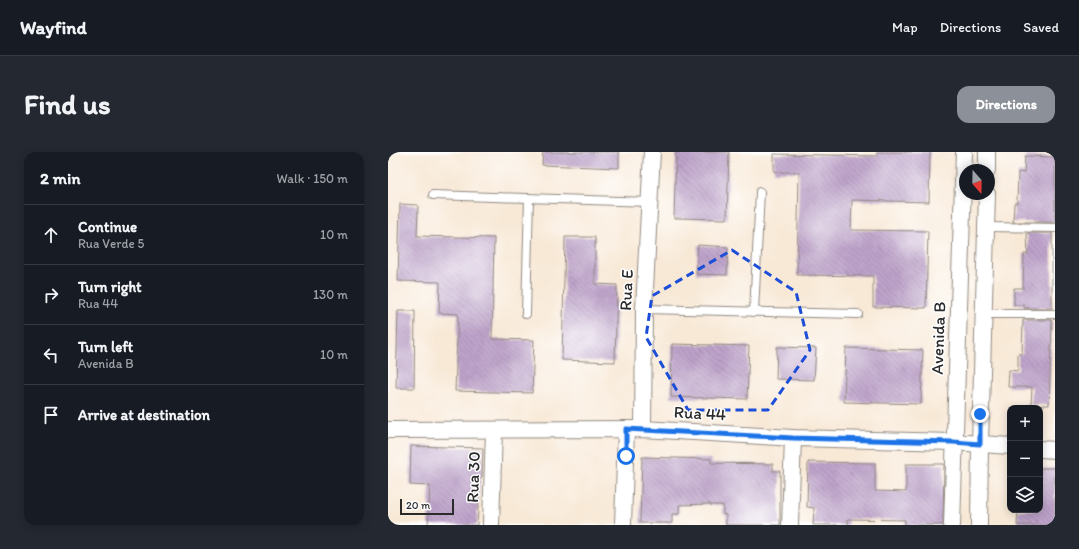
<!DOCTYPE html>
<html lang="en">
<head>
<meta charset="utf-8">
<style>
	body { margin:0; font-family:Itim,sans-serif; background:#242831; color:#f1f3f6 }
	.controls { position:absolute; right:12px; bottom:12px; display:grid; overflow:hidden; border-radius:8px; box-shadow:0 2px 10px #0003 }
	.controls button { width:36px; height:36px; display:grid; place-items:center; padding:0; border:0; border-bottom:1px solid #363941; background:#171b24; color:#f1f3f6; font:20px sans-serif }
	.compass { position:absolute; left:571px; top:12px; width:36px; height:36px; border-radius:50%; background:#171b24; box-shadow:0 2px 10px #0003; rotate:160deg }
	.scale { position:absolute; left:12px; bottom:10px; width:54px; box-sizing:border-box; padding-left:4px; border:2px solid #2b2b2b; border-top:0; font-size:11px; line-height:14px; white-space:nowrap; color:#2b2b2b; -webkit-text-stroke:3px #fff; paint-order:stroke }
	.stop { position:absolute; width:12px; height:12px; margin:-9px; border:3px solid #1a73e8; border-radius:50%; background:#fff }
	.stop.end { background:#1a73e8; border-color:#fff; box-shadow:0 1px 4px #0008 }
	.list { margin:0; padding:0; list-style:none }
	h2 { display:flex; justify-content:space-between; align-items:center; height:52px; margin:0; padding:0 16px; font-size:17px }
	h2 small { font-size:13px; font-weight:400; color:#9ea1a6 }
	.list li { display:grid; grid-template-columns:26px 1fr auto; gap:12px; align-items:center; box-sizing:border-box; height:60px; padding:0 16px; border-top:1px solid #363941 }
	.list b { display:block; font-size:15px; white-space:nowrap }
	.list p { margin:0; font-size:13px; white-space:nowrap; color:#9ea1a6 }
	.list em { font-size:13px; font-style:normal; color:#9ea1a6 }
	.icon { flex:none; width:22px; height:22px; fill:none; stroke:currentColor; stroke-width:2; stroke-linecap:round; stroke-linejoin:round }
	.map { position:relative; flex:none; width:667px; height:373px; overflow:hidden; border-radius:12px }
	header { display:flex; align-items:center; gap:24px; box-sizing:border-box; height:56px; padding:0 20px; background:#171b24; border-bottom:1px solid #363941 }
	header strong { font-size:19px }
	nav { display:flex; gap:22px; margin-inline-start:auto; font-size:14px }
	.intro { display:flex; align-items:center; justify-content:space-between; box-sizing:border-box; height:96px; padding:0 24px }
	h1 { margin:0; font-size:28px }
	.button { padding:10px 18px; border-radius:12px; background:#8c9099; color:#fff; font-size:14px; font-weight:700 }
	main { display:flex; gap:24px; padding:0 24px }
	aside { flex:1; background:#171b24; border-radius:12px; box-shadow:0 2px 10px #0003 }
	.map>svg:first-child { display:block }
</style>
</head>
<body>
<header>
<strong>Wayfind</strong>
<nav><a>Map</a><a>Directions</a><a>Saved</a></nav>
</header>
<div class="intro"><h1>Find us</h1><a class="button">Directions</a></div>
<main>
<aside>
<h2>2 min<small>Walk · 150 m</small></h2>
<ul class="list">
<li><svg class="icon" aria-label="ahead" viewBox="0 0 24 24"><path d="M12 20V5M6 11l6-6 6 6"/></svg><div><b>Continue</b><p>Rua Verde 5</p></div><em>10 m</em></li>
<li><svg class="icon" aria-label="right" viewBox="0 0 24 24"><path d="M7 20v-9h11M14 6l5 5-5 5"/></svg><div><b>Turn right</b><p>Rua 44</p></div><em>130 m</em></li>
<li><svg class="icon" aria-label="left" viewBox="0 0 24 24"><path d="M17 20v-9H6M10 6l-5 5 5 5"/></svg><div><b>Turn left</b><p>Avenida B</p></div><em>10 m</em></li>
<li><svg class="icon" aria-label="arrive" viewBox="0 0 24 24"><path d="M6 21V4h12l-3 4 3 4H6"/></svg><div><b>Arrive at destination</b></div></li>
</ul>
</aside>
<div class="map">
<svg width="667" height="373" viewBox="0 0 667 373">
	<defs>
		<pattern id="building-back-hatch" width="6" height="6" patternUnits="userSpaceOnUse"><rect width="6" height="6" fill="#bea3ca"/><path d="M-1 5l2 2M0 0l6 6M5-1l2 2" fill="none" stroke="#9b85a4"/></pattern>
	</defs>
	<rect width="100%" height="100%" fill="#fff"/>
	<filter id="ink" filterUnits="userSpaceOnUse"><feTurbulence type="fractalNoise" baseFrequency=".025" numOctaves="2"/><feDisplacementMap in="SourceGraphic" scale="8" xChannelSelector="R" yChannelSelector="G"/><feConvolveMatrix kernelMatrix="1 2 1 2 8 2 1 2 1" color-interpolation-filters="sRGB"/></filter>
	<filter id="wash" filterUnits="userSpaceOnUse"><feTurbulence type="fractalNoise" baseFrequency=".012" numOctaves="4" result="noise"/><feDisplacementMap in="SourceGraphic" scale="16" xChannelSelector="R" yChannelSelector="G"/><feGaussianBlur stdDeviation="0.9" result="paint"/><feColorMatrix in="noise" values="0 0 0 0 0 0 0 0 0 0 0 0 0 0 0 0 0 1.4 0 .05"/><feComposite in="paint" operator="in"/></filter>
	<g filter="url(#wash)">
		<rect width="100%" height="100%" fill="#f8e9d7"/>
		<g id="blocks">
			<g fill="url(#building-back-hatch)">
				<path d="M155 0H231V16L154 13Z"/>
				<path d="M288 0H341L339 67 286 66Z"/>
				<path d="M489 0H542L541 50 464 48 463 78 540 79 538 156 485 155V124L409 123 411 20H386V2L489 4Z"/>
				<path d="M637 4 667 5V70H625L626 51H629L630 20 636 21Z"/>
				<path d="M12 52 30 53 29 84 106 86 104 187 146 188 144 241 67 239 70 162 51 161 52 130 10 129Z"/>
				<path d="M639 81H664V156H636V153H626V136H635L636 102H640Z"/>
				<path d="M177 85H207V132L229 133 227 210 174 208Z"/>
				<path d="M310 93 340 95 339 123 308 122Z"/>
				<path d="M10 159H27L26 236H8Z"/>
				<path d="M635 168H663L664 169 661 253H643L644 235H620L621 218 630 219V202H634Z"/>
				<path d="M284 192 361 194 359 247 283 245Z"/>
				<path d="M389 195 428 196 426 228 388 227Z"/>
				<path d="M458 196 535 198 533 252 456 250Z"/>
				<path d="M23 294 95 296 94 325H92L89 373H40L42 334 22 333Z"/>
				<path d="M254 305 323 307V311L385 312V319H392V373H338V363L335 362V353H322V352L291 353V362H284V371H252Z"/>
				<path d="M420 310 487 311V339L518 340V312H556L555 373H517V368L460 367V373H425L426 356 419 355Z"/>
				<path d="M652 316H667V373H629L630 358H652Z"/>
			</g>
		</g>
	</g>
	<g filter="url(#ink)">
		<use href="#blocks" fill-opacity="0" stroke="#928a81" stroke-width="1"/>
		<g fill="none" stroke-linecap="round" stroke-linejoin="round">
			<g stroke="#928a81" stroke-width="10">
				<g id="lane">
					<path d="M45 43 262 50"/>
					<path d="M598 75 667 76"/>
					<path d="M256 157 470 162"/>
					<path d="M366 160 372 40"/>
					<path d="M138 162 141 46"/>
					<path d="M595 162H667"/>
				</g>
			</g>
			<g stroke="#928a81" stroke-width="18">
				<g id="street">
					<path d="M599 18V0"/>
					<path d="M255 277 256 157 264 0"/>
					<path d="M0 278 255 277 405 286 565 290 622 294"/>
					<path d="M652 297 667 298"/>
					<path d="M103 373 106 278"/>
					<path d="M235 373 238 277"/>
					<path d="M402 373 405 286"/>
					<path d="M564 373 576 0"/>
					<path d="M591 373 592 292 599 42"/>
				</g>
			</g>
			<use href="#lane" stroke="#fff" stroke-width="8"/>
			<use href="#street" stroke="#fff" stroke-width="16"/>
		</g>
	</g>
	<g fill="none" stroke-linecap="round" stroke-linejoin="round" filter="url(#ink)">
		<path stroke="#1a73e8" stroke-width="5" d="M238 304V277L405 286 565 290 592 292V262"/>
	</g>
	<path fill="none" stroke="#1d4ed8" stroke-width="3" stroke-dasharray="8 5" stroke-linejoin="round" d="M344 98 408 140 422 198 380 258H300L258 185 264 144Z"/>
	<g text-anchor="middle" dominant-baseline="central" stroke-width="3" stroke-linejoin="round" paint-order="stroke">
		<g font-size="17" fill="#2b2b2b" stroke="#fff">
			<text transform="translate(238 138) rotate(-87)">Rua E</text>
			<text transform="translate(550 186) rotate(-88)">Avenida B</text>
			<text transform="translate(312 261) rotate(3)">Rua 44</text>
			<text transform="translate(85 325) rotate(-88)">Rua 30</text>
		</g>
	</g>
</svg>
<div class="controls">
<button>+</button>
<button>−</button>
<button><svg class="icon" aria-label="layers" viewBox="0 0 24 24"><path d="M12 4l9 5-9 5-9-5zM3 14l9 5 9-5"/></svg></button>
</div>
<svg class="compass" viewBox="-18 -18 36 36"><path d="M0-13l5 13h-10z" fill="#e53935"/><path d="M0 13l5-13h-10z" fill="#9ea1a6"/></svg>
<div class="scale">20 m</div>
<div class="stop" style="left:238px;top:304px"></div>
<div class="stop end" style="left:592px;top:262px"></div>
</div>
</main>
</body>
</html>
